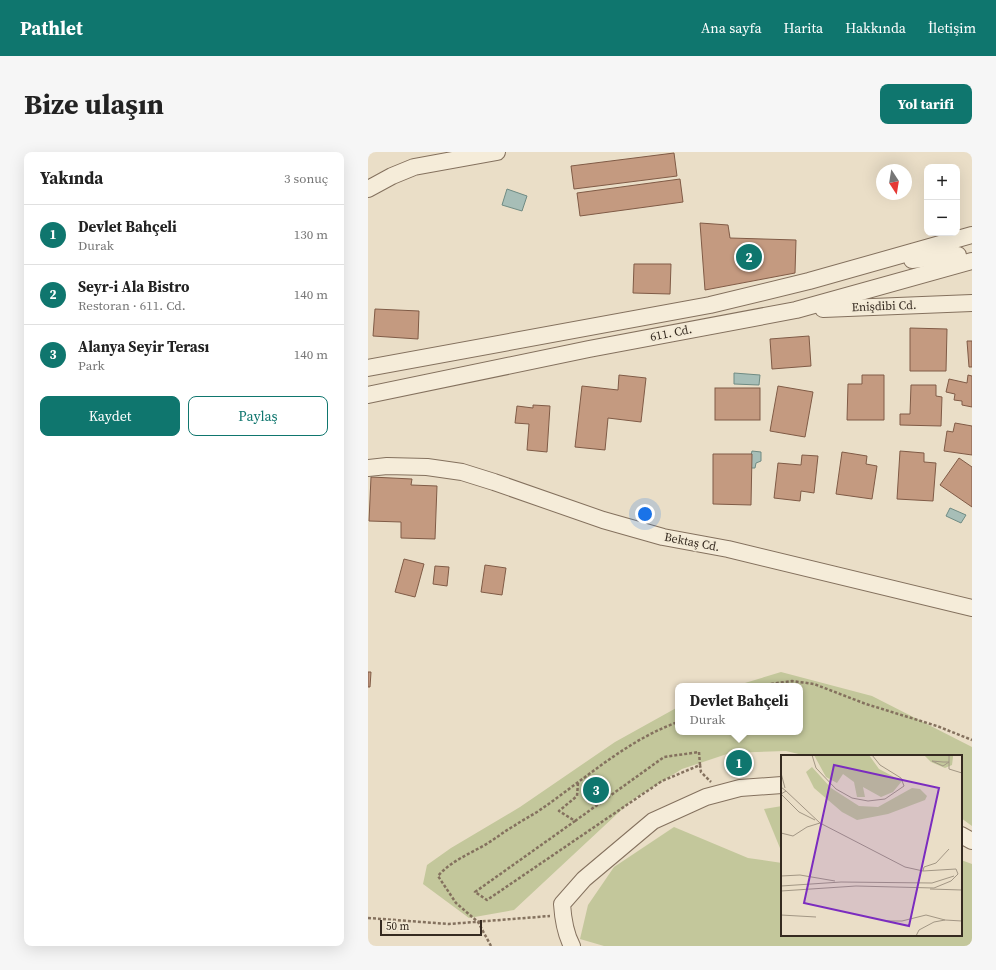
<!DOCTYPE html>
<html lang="tr">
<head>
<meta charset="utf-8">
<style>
	body { margin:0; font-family:"Source Serif 4",serif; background:#f6f6f6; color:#222 }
	.controls { position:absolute; right:12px; top:12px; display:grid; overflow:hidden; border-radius:8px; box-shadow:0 4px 16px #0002 }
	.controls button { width:36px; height:36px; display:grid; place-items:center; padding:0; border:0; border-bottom:1px solid #e0e0e0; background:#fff; color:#222; font:20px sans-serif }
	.compass { position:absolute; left:508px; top:12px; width:36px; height:36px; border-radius:50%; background:#fff; box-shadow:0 4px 16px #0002; rotate:168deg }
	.scale { position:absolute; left:12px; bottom:10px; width:102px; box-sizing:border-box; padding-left:4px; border:2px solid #352a20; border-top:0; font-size:11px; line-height:14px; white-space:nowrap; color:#352a20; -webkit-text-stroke:3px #f2e9d5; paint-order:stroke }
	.you { position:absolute; left:277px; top:362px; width:14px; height:14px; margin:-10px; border:3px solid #fff; border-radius:50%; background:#1a73e8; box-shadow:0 0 0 6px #1a73e833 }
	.badge { display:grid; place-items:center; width:26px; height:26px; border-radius:50%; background:#0f766e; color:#fff; font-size:13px; font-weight:700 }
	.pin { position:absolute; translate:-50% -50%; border:2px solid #fff; box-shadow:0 1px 4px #0006 }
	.popup { position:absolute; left:307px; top:531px; width:128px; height:52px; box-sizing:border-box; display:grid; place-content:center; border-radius:8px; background:#fff; filter:drop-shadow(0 1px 3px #0005); font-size:13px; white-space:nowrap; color:#767676 }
	.popup b { font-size:15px; color:#222 }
	.popup::after { content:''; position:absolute; left:50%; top:100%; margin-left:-8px; border:8px solid transparent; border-top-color:#fff }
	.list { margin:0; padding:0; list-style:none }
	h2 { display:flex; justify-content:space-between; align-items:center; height:52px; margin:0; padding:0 16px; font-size:17px }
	h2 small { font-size:13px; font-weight:400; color:#767676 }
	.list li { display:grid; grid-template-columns:26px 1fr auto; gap:12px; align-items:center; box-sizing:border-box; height:60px; padding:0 16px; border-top:1px solid #e0e0e0 }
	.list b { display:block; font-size:15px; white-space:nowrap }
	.list p { margin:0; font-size:13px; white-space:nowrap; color:#767676 }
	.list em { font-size:13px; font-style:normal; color:#767676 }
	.actions { display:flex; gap:8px; padding:12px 16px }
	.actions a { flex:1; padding:9px 0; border:1px solid #0f766e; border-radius:8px; text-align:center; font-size:14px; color:#0f766e }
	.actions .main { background:#0f766e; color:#fff }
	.map { position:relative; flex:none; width:604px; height:794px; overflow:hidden; border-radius:8px }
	header { display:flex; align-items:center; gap:24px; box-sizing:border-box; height:56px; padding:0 20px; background:#0f766e; color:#fff }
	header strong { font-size:19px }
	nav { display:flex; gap:22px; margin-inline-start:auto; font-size:14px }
	.intro { display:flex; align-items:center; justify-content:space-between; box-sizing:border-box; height:96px; padding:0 24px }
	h1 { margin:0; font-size:28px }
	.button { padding:10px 18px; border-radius:8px; background:#0f766e; color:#fff; font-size:14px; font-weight:700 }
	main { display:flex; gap:24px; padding:0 24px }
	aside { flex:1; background:#fff; border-radius:8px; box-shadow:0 4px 16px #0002 }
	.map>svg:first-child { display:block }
</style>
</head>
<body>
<header>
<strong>Pathlet</strong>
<nav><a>Ana sayfa</a><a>Harita</a><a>Hakkında</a><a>İletişim</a></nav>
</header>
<div class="intro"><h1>Bize ulaşın</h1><a class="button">Yol tarifi</a></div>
<main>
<aside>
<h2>Yakında<small>3 sonuç</small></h2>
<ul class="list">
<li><span class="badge">1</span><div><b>Devlet Bahçeli</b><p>Durak</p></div><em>130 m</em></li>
<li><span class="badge">2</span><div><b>Seyr-i Ala Bistro</b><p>Restoran · 611. Cd.</p></div><em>140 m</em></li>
<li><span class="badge">3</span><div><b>Alanya Seyir Terası</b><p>Park</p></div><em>140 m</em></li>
</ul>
<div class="actions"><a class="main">Kaydet</a><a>Paylaş</a></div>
</aside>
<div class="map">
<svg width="604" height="794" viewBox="0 0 604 794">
	<rect width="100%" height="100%" fill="#eadec7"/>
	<g fill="#c3c79b">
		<path d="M413 520 504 544 604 595V674L593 666V604H439L418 599 362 601 314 617 264 648 146 758 101 766 55 732 59 713 83 696 152 655 247 590 310 555V580H432V534H367Z"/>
		<path d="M414 654V701L396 657Z"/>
		<path d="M306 675 380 706 414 711V783H593V708L604 712V794H236L212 787 220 753 246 715Z"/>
	</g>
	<g fill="#a7beb7" stroke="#6f8b83">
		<path d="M139 37 159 44 154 59 134 53Z"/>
		<path d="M366 221 392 223 391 233 366 232Z"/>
		<path d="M384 299 393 300V309L388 311 387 316H380Z"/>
		<path d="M582 356 598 363 593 371 578 364Z"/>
	</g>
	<g fill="#c49a80" stroke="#805b46">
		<path d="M306 1 309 24 206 37 203 14Z"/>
		<path d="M312 27 315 50 212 64 209 41Z"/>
		<path d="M332 71 360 73 362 86 428 88 427 121 337 138Z"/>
		<path d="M266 112H303L302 142 265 141Z"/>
		<path d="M7 157 51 159 50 187 5 184Z"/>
		<path d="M542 176 579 177 578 219H542Z"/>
		<path d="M441 184 443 214 404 217 402 187Z"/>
		<path d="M599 189H604V215H601Z"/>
		<path d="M251 223 278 226 273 270 240 266 237 298 207 295 214 234 250 238Z"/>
		<path d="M494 223H516V268H479L480 232H494Z"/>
		<path d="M600 223 604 224V255L594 253V249L586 248 587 242 578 240 581 227 599 231Z"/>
		<path d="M543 233H568V244L574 245 573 274 532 273V262H542Z"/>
		<path d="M410 234 445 240 437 285 402 279Z"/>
		<rect x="347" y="236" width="45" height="32"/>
		<path d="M165 253 182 254 179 300 159 298 161 272 147 271 149 254 165 256Z"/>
		<path d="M587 271 604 274V303L576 299 579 279 585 280Z"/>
		<path d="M532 299 556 301V310L568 311 565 349 529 347Z"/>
		<path d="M474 300 499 304 498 312 509 314 504 347 468 342Z"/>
		<path d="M345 302H384L383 353 345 352Z"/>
		<path d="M434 303 450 304 446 341 433 339 432 349 406 346 410 311 433 313Z"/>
		<path d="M591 306 604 315V355L572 333Z"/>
		<path d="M3 325 44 327 43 333 69 334 67 387 33 386V370L1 369Z"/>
		<path d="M36 407 56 412 47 445 27 440Z"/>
		<path d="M117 413 138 416 134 443 113 440Z"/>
		<path d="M67 414 81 415 79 434 65 432Z"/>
		<path d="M0 520H3L2 535H0Z"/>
	</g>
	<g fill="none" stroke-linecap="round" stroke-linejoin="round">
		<g stroke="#84715e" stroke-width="18">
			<g id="minor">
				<path d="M0 37 24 24 46 15 129 0"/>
				<path d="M544 108 590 103"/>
				<path d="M455 157 604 151"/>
				<path d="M0 216 342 153 441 129 604 83"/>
				<path d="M0 243 221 197 428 158 604 109"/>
				<path d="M0 316 19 314 59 315 94 320 126 330 235 368 295 385 360 397 604 456"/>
				<path d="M593 683 604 689"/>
				<path d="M204 794C197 781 195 767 194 752L216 727 285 669 338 645 372 636 414 633"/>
			</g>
		</g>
		<g stroke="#84715e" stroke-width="2.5" stroke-dasharray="3 2" stroke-linecap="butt">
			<path d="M388 534 424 529 446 532 498 552 569 574 604 588"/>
			<path d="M210 631 209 644 191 659 207 669 107 740 119 748 294 629 332 613 333 620 343 630"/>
			<path d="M207 669 296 605 331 600 332 613"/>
			<path d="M0 766 81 772 182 764"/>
			<path d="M123 794 110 770 88 751 70 724C82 710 99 703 115 694 126 688 135 680 146 674 153 669 161 665 169 660 215 629 257 589 310 570"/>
		</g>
		<use href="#minor" stroke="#f5ecd9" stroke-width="16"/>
	</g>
	<g text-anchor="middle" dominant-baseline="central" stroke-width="4" stroke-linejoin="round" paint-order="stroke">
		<g font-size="12" fill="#352a20" stroke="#f2e9d5">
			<text transform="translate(516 154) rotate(-2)">Enişdibi Cd.</text>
			<text transform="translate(303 181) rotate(-11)">611. Cd.</text>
			<text transform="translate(324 390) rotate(11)">Bektaş Cd.</text>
		</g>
	</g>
	<g transform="translate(413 603)">
		<rect width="181" height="181" fill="#eadec7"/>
		<path d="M33 0H88L98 14 121 26 112 37 100 42 82 32 84 42H76L73 27 62 19 56 28 45 22ZM143 0H172V2L171 10 164 13 150 7ZM31 12 50 33 78 51 97 52 131 33 139 34 146 41 144 45 107 59 76 65 61 57 33 33 25 17Z" fill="#c3c79b"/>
		<path fill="none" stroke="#a29684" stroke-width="1" d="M31 0 35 13 55 34 71 43 87 46 104 44 123 31 120 23 99 10 91 0M168 0V14L181 18M151 6 162 7H168L162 11ZM0 18 4 33M0 32 5 36 0 39M5 36 39 68 124 112 142 116 175 114 177 119M0 39 18 57 34 65M0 78 12 81 26 72 39 68M142 116 143 112 155 108 168 94M0 121 19 120 54 126M0 131 60 127 151 128 173 121M149 134 181 135M0 136 75 131 153 133 170 126 177 119M0 160 35 162M106 166H121L145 160 164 165M135 181 138 175 153 167 164 165 181 166"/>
		<path fill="#7b2cbf" fill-opacity="0.15" stroke="#7b2cbf" stroke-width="2" d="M53 10 158 33 128 171 23 148Z"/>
		<rect width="181" height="181" fill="none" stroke="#352a20" stroke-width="2"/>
	</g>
</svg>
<div class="controls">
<button>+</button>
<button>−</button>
</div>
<svg class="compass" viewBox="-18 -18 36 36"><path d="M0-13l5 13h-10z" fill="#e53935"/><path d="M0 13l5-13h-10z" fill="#767676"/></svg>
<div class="scale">50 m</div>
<div class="you"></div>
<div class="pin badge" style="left:371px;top:611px">1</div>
<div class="popup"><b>Devlet Bahçeli</b>Durak</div>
<div class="pin badge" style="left:381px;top:105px">2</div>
<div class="pin badge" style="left:228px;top:638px">3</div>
</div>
</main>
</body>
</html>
